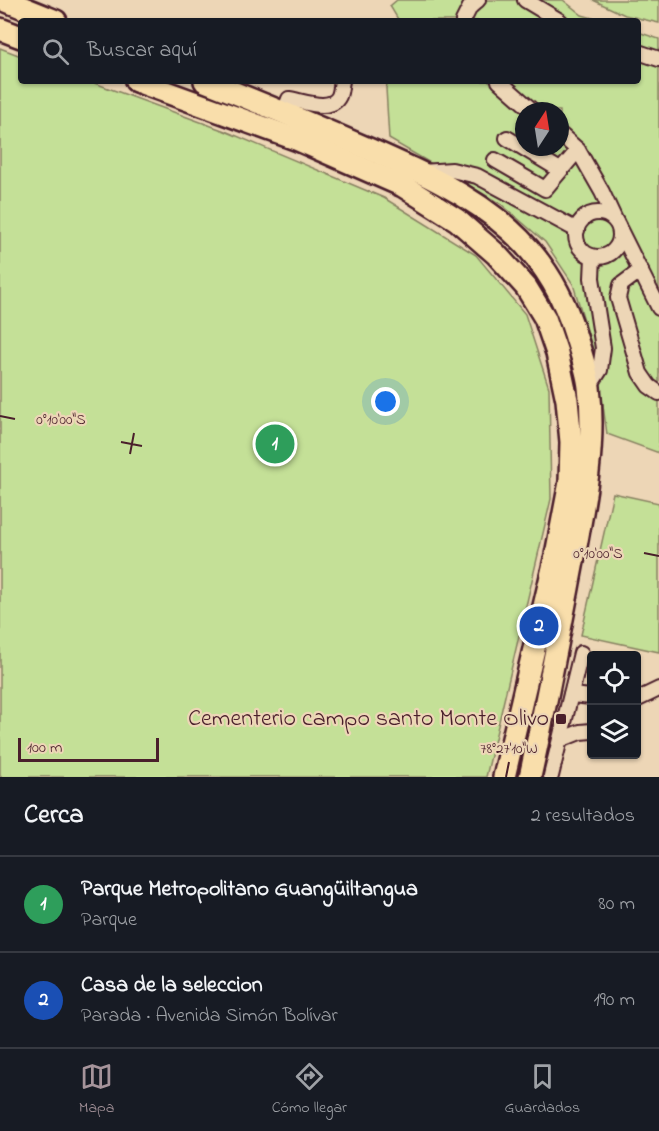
<!DOCTYPE html>
<html lang="es">
<head>
<meta charset="utf-8">
<style>
	body { margin:0; font-family:"Indie Flower",sans-serif; background:#242831; color:#f1f3f6 }
	.controls { position:absolute; right:18px; bottom:18px; display:grid; overflow:hidden; border-radius:6px; box-shadow:0 2px 4px #0004 }
	.controls button { width:54px; height:54px; display:grid; place-items:center; padding:0; border:0; border-bottom:2px solid #363941; background:#171b24; color:#f1f3f6; font:30px sans-serif }
	.compass { position:absolute; left:515px; top:102px; width:54px; height:54px; border-radius:50%; background:#171b24; box-shadow:0 2px 4px #0004; rotate:12deg }
	.scale { position:absolute; left:18px; bottom:15px; width:141px; box-sizing:border-box; padding-left:6px; border:3px solid #4a1f2b; border-top:0; font-size:16px; line-height:21px; white-space:nowrap; color:#4a1f2b; -webkit-text-stroke:4px #edd6b6; paint-order:stroke }
	.you { position:absolute; left:386px; top:402px; width:21px; height:21px; margin:-15px; border:4px solid #fff; border-radius:50%; background:#1a73e8; box-shadow:0 0 0 9px #1a73e833 }
	.badge { display:grid; place-items:center; width:39px; height:39px; border-radius:50%; background:#a6949b; color:#fff; font-size:20px; font-weight:700 }
	.pin { position:absolute; translate:-50% -50%; border:3px solid #fff; box-shadow:0 2px 6px #0006 }
	.list { margin:0; padding:0; list-style:none }
	h2 { display:flex; justify-content:space-between; align-items:center; height:78px; margin:0; padding:0 24px; font-size:26px }
	h2 small { font-size:20px; font-weight:400; color:#9ea1a6 }
	.list li { display:grid; grid-template-columns:39px 1fr auto; gap:18px; align-items:center; box-sizing:border-box; height:96px; padding:0 24px; border-top:2px solid #363941 }
	.list b { display:block; font-size:22px; white-space:nowrap }
	.list p { margin:0; font-size:20px; white-space:nowrap; color:#9ea1a6 }
	.list em { font-size:20px; font-style:normal; color:#9ea1a6 }
	.icon { flex:none; width:33px; height:33px; fill:none; stroke:currentColor; stroke-width:2; stroke-linecap:round; stroke-linejoin:round }
	.map { position:relative; flex:none; width:659px; height:777px; overflow:hidden }
	.search { position:absolute; background:#171b24; box-shadow:0 2px 4px #0004; left:18px; right:18px; top:18px; height:66px; display:flex; align-items:center; gap:15px; box-sizing:border-box; padding:0 21px; border-radius:6px; color:#9ea1a6; font-size:22px }
	.sheet { height:270px; background:#171b24 }
	nav { display:flex; justify-content:space-around; align-items:center; box-sizing:border-box; height:84px; border-top:2px solid #363941; background:#171b24; font-size:16px; color:#9ea1a6 }
	nav a { display:grid; justify-items:center; gap:3px }
	nav .on { color:#a6949b }
	.map>svg:first-child { display:block }
</style>
</head>
<body>
<div class="map">
<svg width="659" height="777" viewBox="0 0 659 777">
	<rect width="100%" height="100%" fill="#edd6b6"/>
	<filter id="ink" filterUnits="userSpaceOnUse"><feTurbulence type="fractalNoise" baseFrequency=".0167" numOctaves="2"/><feDisplacementMap in="SourceGraphic" scale="12" xChannelSelector="R" yChannelSelector="G"/><feConvolveMatrix kernelMatrix="1 2 1 2 8 2 1 2 1" color-interpolation-filters="sRGB"/></filter>
	<g filter="url(#ink)">
		<g fill="#c4e097" stroke="#878061" stroke-width="1.5" fill-rule="evenodd">
			<path d="M397 0H563L582 15 603 21H399L390 6Z"/>
			<path d="M593 0H659V23L625 15Z"/>
			<path d="M638 32 659 39V453L607 434 597 363 573 284 545 242 501 204 389 139 386 88 388 81H638ZM524 111H560V147H524Z"/>
			<path d="M0 48 21 56V81H89L225 131 384 198 476 255 525 314 549 388 551 499 486 777H0Z"/>
			<path d="M613 493 659 503V652L581 635Z"/>
		</g>
		<g fill="none" stroke-linecap="round" stroke-linejoin="round">
			<g stroke="#4a1f2b" stroke-width="18">
				<g id="minor">
					<path d="M525 0 560 21"/>
					<path d="M463 21 470 7 478 0"/>
					<path d="M638 52 659 59"/>
					<path d="M499 81 533 111"/>
					<path d="M284 112 289 99C303 101 331 113 339 96 341 91 341 85 342 81"/>
					<path d="M560 134 578 150 602 192 616 222"/>
					<path d="M507 138 560 170"/>
					<path d="M495 160 545 189 578 150"/>
					<path d="M422 172 452 170 477 176 577 230"/>
					<circle cx="598" cy="235" r="22"/>
					<path d="M620 230 659 308"/>
					<path d="M641 270 621 285 618 298 640 373 649 386 659 393"/>
					<path d="M589 387 600 370 603 348 592 278 593 257"/>
					<path d="M571 695 592 697"/>
					<path d="M636 700 659 689"/>
					<path d="M560 740 580 732 592 731"/>
					<path d="M551 776 581 653"/>
				</g>
			</g>
			<g stroke="#4a1f2b" stroke-width="26">
				<g id="highway">
					<path d="M4 0 56 21"/>
					<path d="M0 29 21 37"/>
					<path d="M136 81 298 140 403 186 457 220 496 254 526 287 545 318 557 353 567 400 571 442 570 482 556 555 504 777"/>
					<path d="M205 81C261 103 316 126 371 150 419 171 470 194 510 230 541 258 563 294 575 334 580 351 587 369 589 387 597 454 580 522 568 588 556 651 544 714 530 777"/>
				</g>
			</g>
			<use href="#minor" stroke="#edd6b6" stroke-width="14"/>
			<use href="#highway" stroke="#f9deab" stroke-width="21"/>
		</g>
	</g>
	<path fill="none" stroke="#4a1f2b" stroke-width="2" d="M0 416 15 419M121 442 142 446M130 454 134 433M644 553 659 556M506 777 509 762"/>
	<rect fill="#4a1f2b" stroke="#edd6b6" stroke-width="2" x="555" y="713" width="12" height="12" rx="3"/>
	<g text-anchor="middle" dominant-baseline="central" stroke-width="4.5" stroke-linejoin="round" paint-order="stroke">
		<g font-size="24" fill="#4a1f2b" stroke="#edd6b6" text-anchor="end">
			<text x="549" y="719">Cementerio campo santo Monte Olivo</text>
		</g>
	</g>
	<g font-size="15" text-anchor="middle" fill="#4a1f2b" stroke="#edd6b6" stroke-width="4.5" stroke-linejoin="round" paint-order="stroke">
		<text x="61" y="424">0°10'00"S</text>
		<text x="598" y="558">0°10'00"S</text>
		<text x="509" y="753">78°27'10"W</text>
	</g>
</svg>
<div class="controls">
<button><svg class="icon" aria-label="locate" viewBox="0 0 24 24"><circle cx="12" cy="12" r="6"/><path d="M12 2v4M12 18v4M2 12h4M18 12h4"/></svg></button>
<button><svg class="icon" aria-label="layers" viewBox="0 0 24 24"><path d="M12 4l9 5-9 5-9-5zM3 14l9 5 9-5"/></svg></button>
</div>
<svg class="compass" viewBox="-18 -18 36 36"><path d="M0-13l5 13h-10z" fill="#e53935"/><path d="M0 13l5-13h-10z" fill="#9ea1a6"/></svg>
<div class="scale">100 m</div>
<div class="you"></div>
<div class="pin badge" style="left:275px;top:444px;background:#2e9e5b">1</div>
<div class="pin badge" style="left:539px;top:626px;background:#1a4fb4">2</div>
<div class="search"><svg class="icon" aria-label="search" viewBox="0 0 24 24"><circle cx="10" cy="10" r="6"/><path d="M15 15l6 6"/></svg>Buscar aquí</div>
</div>
<section class="sheet">
<h2>Cerca<small>2 resultados</small></h2>
<ul class="list">
<li><span class="badge" style="background:#2e9e5b">1</span><div><b>Parque Metropolitano Guangüiltangua</b><p>Parque</p></div><em>80 m</em></li>
<li><span class="badge" style="background:#1a4fb4">2</span><div><b>Casa de la seleccion</b><p>Parada · Avenida Simón Bolívar</p></div><em>190 m</em></li>
</ul>
</section>
<nav>
<a class="on"><svg class="icon" aria-label="map" viewBox="0 0 24 24"><path d="M3 6l6-2 6 2 6-2v14l-6 2-6-2-6 2zM9 4v14M15 6v14"/></svg>Mapa</a>
<a><svg class="icon" aria-label="directions" viewBox="0 0 24 24"><path d="M12 3l9 9-9 9-9-9zM9 14v-3h6M13 9l2 2-2 2"/></svg>Cómo llegar</a>
<a><svg class="icon" aria-label="saved" viewBox="0 0 24 24"><path d="M7 4h10v16l-5-4-5 4z"/></svg>Guardados</a>
</nav>
</body>
</html>
